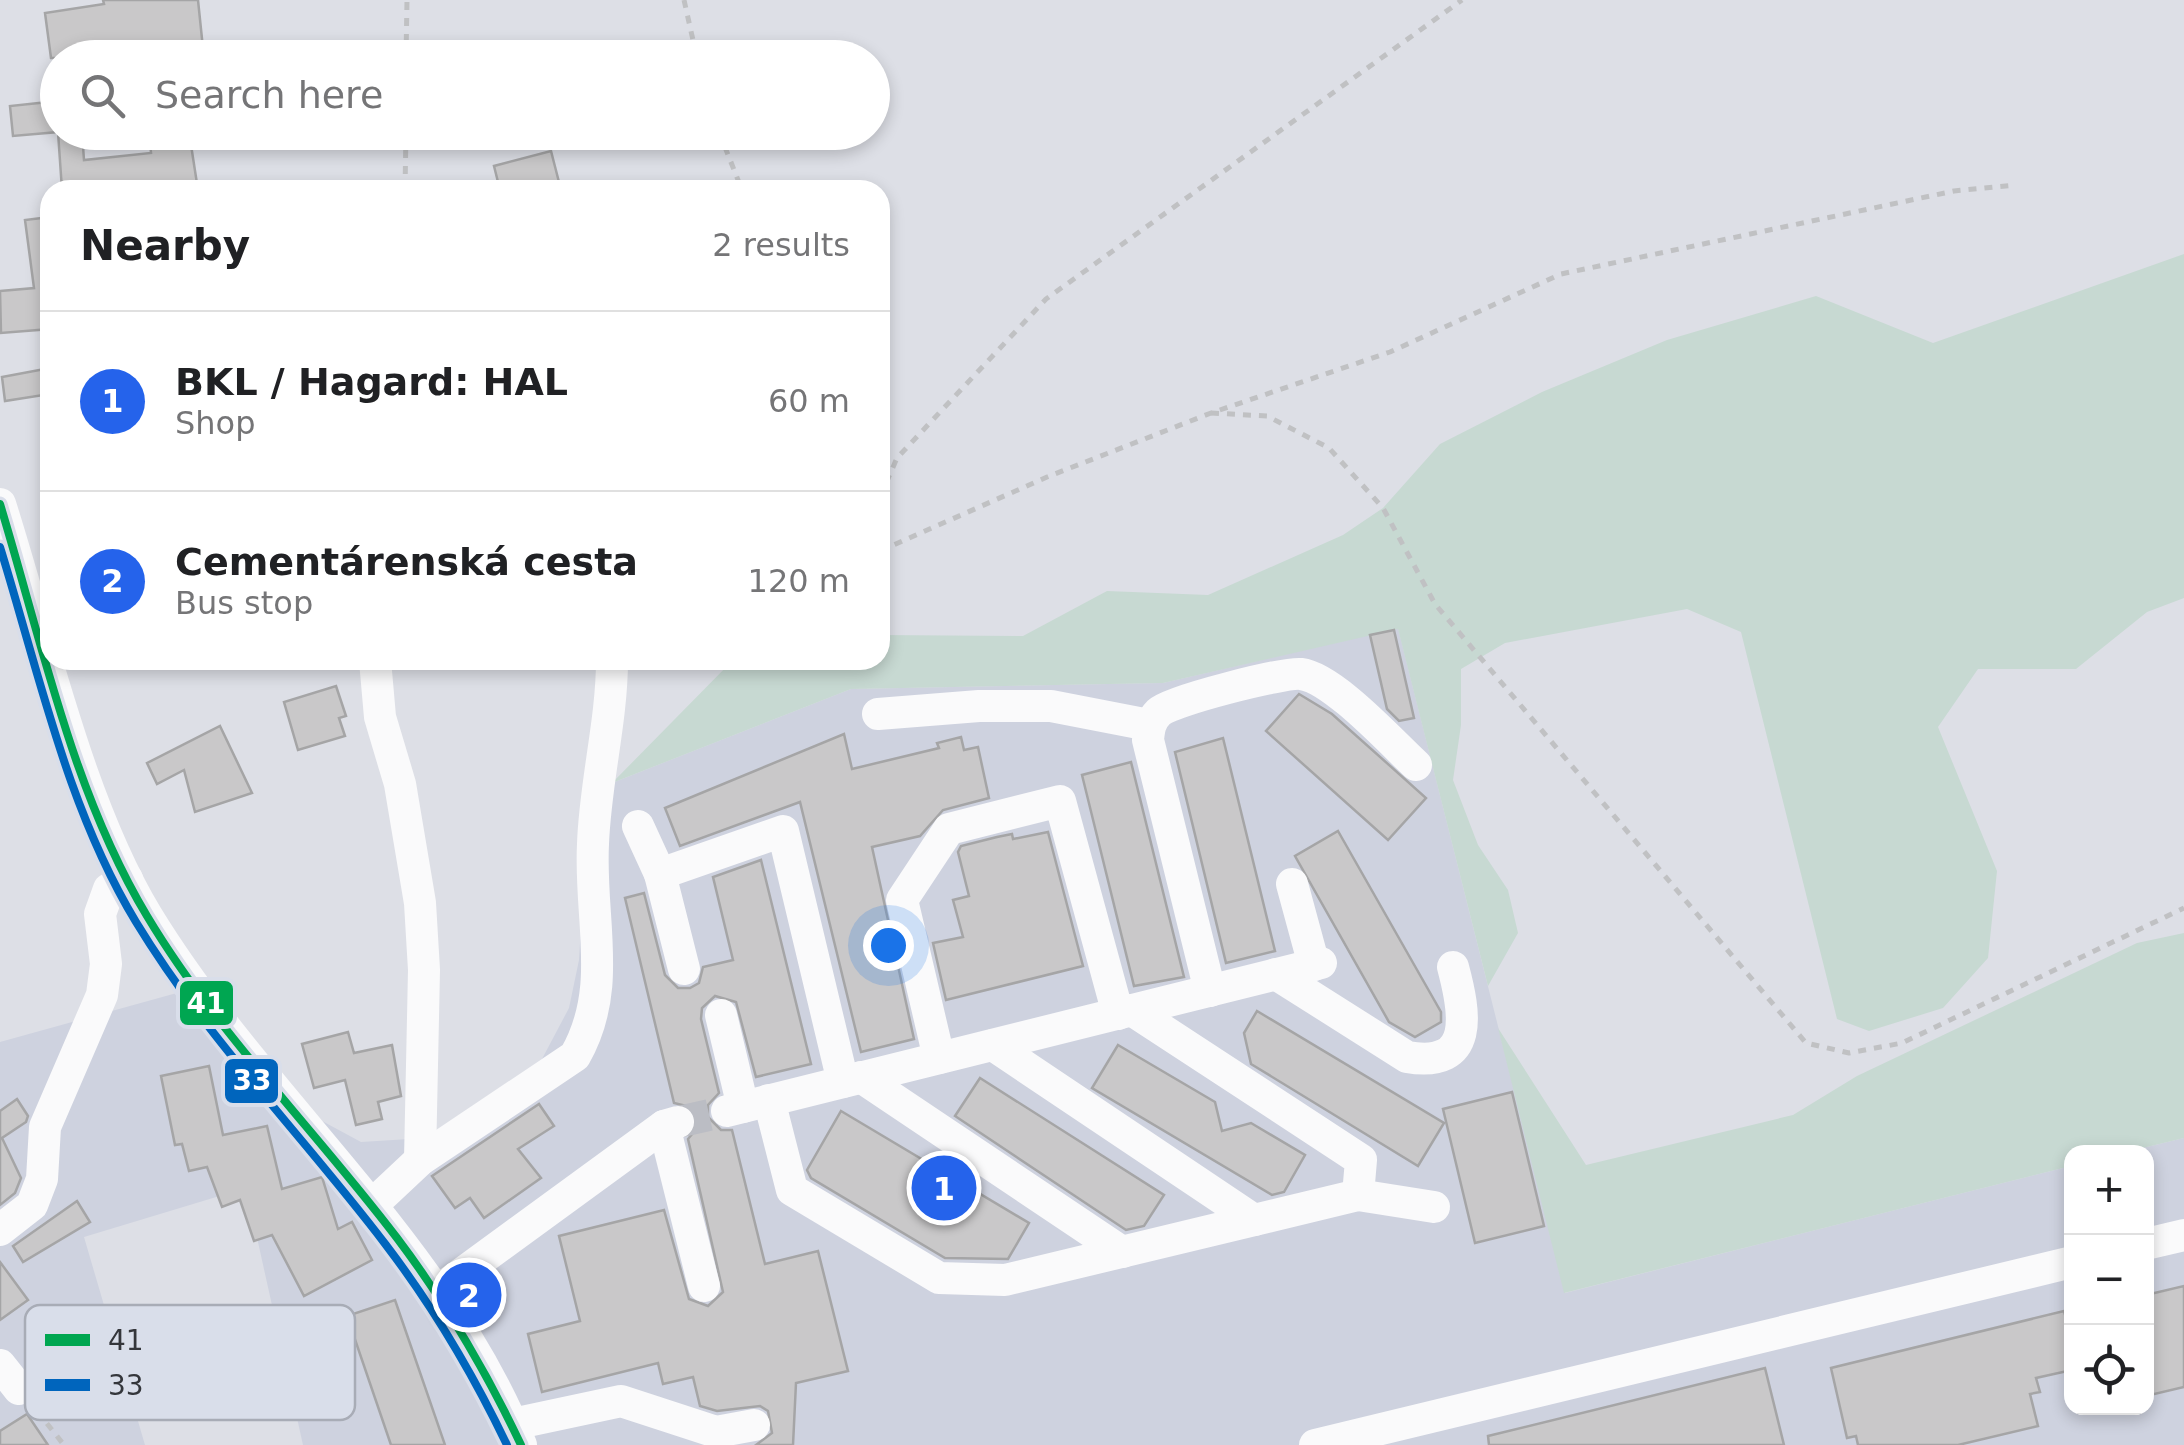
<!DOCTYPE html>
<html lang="en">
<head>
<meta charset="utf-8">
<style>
	body { margin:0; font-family:"DejaVu Sans",sans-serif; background:#f6f6f6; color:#202124 }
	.controls { position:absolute; right:30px; bottom:30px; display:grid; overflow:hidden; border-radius:20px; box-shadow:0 5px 15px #0003 }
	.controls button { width:90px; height:90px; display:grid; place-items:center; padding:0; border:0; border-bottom:2px solid #e0e0e0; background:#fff; color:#202124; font:50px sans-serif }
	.you { position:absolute; left:888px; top:945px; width:35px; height:35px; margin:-25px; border:8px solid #fff; border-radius:50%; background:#1a73e8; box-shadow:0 0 0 15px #1a73e833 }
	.badge { display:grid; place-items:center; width:65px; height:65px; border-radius:50%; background:#2563eb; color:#fff; font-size:32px; font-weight:700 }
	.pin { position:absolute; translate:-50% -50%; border:5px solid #fff; box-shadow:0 2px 10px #0006 }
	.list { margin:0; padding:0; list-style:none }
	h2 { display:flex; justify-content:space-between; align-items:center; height:130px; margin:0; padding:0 40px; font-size:42px }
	h2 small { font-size:32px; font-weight:400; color:#757577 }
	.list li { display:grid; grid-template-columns:65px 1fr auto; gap:30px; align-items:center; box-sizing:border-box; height:180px; padding:0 40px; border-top:2px solid #e0e0e0 }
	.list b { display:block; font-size:38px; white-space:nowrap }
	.list p { margin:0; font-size:32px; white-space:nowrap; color:#757577 }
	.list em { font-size:32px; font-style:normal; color:#757577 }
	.icon { flex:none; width:55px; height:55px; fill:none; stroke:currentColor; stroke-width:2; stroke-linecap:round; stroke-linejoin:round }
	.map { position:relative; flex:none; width:2184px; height:1445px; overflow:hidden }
	.search { position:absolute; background:#fff; box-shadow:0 5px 15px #0003; left:40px; top:40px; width:850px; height:110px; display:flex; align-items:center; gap:25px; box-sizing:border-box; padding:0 35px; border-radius:55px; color:#757577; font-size:38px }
	.panel { position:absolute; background:#fff; box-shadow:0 5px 15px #0003; left:40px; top:180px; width:850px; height:490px; border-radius:30px }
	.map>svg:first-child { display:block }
</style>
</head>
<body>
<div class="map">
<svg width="2184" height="1445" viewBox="0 0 2184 1445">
	<rect width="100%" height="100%" fill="#dddfe6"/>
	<path fill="#ced2df" d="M1398 628 1565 1293 2071 1166 2072 1408H2146V1152H2126L2184 1138V1445H303L246 1188 84 1237 145 1445H0V1042L202 986 311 1115 361 1142 425 1138 542 1059 569 1008 579 960 587 825 612 783 851 689 1163 683Z"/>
	<g fill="#c7d9d2">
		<path d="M2184 254V598L2147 612 2076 669H1978L1938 727 1997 871 1988 958 1943 1008 1869 1031 1837 1019 1741 632 1687 609 1505 643 1461 669V725L1453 780 1478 845 1508 890 1518 933 1488 986 1398 629 1163 683 851 689 612 783 733 660H880V635L1023 636 1107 591 1208 595 1343 535 1383 508 1440 444 1542 392 1667 340 1816 296 1933 343Z"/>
		<path d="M2184 933V1138L2126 1152H2072L2071 1166 1564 1293 1498 1028 1586 1165 1793 1115 1857 1076 2137 943Z"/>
	</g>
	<g fill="#c9c8c9" stroke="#a5a5a6" stroke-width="2.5">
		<path d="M103 0H198L204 58H51L45 13 104 4Z"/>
		<path d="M58 101V132L13 136 10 106Z"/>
		<path d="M58 132H82L84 160 151 153 149 132H189L198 190H62Z"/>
		<path d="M551 151 561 190H500L494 166Z"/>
		<path d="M50 217V329L1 333 0 291 34 288 25 220Z"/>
		<path d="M50 368V394L5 401 2 377Z"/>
		<path d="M1394 630 1414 718 1399 721 1387 709 1370 635Z"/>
		<path d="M336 686 346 716 339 718 345 736 298 750 284 702Z"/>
		<path d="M1299 694 1332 714 1426 798 1388 840 1266 731Z"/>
		<path d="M220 726 252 793 195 812 184 770 157 784 147 763Z"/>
		<path d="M844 734 852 769 939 748 937 743 961 737 964 750 978 747 989 798 943 810 920 836 872 847 914 1039 861 1052 800 802 680 846 665 808Z"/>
		<path d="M1223 738 1275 951 1226 963 1175 752Z"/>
		<path d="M1131 762 1184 977 1134 986 1082 775Z"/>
		<path d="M1338 831 1441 1012V1022L1415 1037 1389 1022 1295 856Z"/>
		<path d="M1048 832 1083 966 946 1000 933 943 963 937 953 900 969 896 958 852 961 846 997 837 1012 834 1013 839Z"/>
		<path d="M761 860 811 1064 756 1077 736 1002 715 996 702 1008 701 1019 719 1093 708 1105V1117L721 1130H732L765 1264 818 1251 848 1371 796 1383 793 1445H756L772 1433 768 1411 760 1406 717 1411 700 1406 693 1377 663 1384 658 1363 542 1392 528 1334 580 1321 559 1236 664 1210 689 1299 708 1306 723 1292 688 1139 697 1128V1117L691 1107 674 1103 625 898 644 893 665 975 678 988H690L699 983 703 967 733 960 713 877Z"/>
		<path d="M1257 1011 1444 1123 1418 1166 1251 1064 1244 1033Z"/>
		<path d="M348 1032 354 1053 392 1045 401 1096 378 1102 382 1119 356 1125 345 1080 314 1088 302 1044Z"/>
		<path d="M1118 1045 1215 1102 1222 1131 1251 1123 1305 1155 1284 1192 1272 1195 1092 1088Z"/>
		<path d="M209 1066 223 1135 267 1126 282 1189 322 1177 338 1229 352 1222 372 1260 304 1296 272 1235 254 1241 240 1200 222 1207 207 1167 189 1171 182 1144 175 1145 161 1076Z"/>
		<path d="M980 1078 1164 1195 1144 1226 1126 1230 955 1116Z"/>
		<path d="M1512 1092 1544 1226 1475 1243 1443 1109Z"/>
		<path d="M17 1099 28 1116 26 1122 2 1138 21 1178 15 1193 0 1205V1111Z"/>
		<path d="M539 1104 554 1126 518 1149 541 1178 484 1218 470 1198 455 1208 432 1176Z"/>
		<path d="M841 1111 1029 1223 1008 1259 945 1258 811 1178 807 1170Z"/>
		<path d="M77 1201 90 1222 23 1262 13 1246Z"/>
		<path d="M0 1262 28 1300 0 1320Z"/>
		<path d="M2184 1286V1387L2146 1396V1295Z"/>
		<path d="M395 1300 445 1445H391L347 1316Z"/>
		<path d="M2064 1311 2072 1340V1370L2036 1378 2040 1392 2030 1394 2038 1426 1958 1445H1858L1856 1436 1847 1438 1831 1368Z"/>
		<path d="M1765 1368 1784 1445H1489L1488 1436Z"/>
		<path d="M27 1414 48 1445H0V1431Z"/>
	</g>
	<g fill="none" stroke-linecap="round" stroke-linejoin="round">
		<path stroke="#bbbdc4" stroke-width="32" stroke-dasharray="32 16" stroke-linecap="butt" d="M678 1122 727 1111"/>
		<g stroke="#c0c1c3" stroke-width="5" stroke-dasharray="8 8" stroke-linecap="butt">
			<path d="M684 0 697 58"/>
			<path d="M406 58 407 0"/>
			<path d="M719 132 742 190"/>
			<path d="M405 190 406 132"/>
			<path d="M1211 413 1267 416 1329 448 1383 508 1435 604 1806 1043 1849 1053 1902 1043 2184 908"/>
			<path d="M880 497 897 458 1046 299 1462 0"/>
			<path d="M880 551 1047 477 1211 413 1390 352 1561 274 1954 191 2015 185"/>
			<path d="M37 1411 64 1445"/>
		</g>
		<g stroke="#fafafb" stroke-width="32">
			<path d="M0 504C41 632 78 802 147 916 260 1101 439 1242 521 1445"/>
			<path d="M375 660 380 717 400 784 420 903 424 970 420 1160"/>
			<path d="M878 714 979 706H1051L1149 725"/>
			<path d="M638 826 660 874"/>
			<path d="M1292 884 1314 965"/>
			<path d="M684 969 660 874 783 831 843 1082"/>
			<path d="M1276 974 1407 1057C1476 1069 1465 1012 1453 967"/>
			<path d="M1210 991 1148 740C1149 729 1150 721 1159 712 1170 701 1284 672 1301 674 1333 678 1391 742 1416 765"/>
			<path d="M721 1015 743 1107"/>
			<path d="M993 1045 1254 1220"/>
			<path d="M939 1058 902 900 949 829 1060 801 1118 1014"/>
			<path d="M861 1077 1122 1252"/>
			<path d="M769 1100 792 1190 939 1278 1005 1280 1358 1195 1361 1160 1132 1010"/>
			<path d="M727 1111 1321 963"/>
			<path d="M664 1126 704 1286"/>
			<path d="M1358 1195 1434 1207"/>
			<path d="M371 1206 420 1160 575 1056C614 988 589 919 593 844 595 783 612 721 612 660"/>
			<path d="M0 1230 32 1205 42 1179 45 1127 102 995 106 964 100 914 109 889 127 879"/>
			<path d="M2146 1244 2184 1235"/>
			<path d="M438 1291 664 1126 678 1122"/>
			<path d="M0 1365 19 1389"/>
			<path d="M513 1424 621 1401 716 1432 754 1425"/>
			<path d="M1315 1445 2072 1262"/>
		</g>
		<g stroke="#d9deea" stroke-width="15">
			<path id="bus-1" d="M0 504C42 642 72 791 147 916 217 1033 315 1130 397 1238 446 1303 486 1371 521 1445"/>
		</g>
		<g stroke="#d9deea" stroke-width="15">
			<path id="bus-2" d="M0 547C39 673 67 808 136 922 207 1039 304 1137 386 1245 434 1308 473 1374 507 1445"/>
		</g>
		<use href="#bus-1" stroke="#00a651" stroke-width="8"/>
		<use href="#bus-2" stroke="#0065bd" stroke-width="8"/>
	</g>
	<rect x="25" y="1305" width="330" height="115" rx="15" fill="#d9deea" stroke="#a8acb6" stroke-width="2.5"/>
	<rect x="45" y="1334" width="45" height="12" fill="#00a651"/>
	<rect x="45" y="1379" width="45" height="12" fill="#0065bd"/>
	<g font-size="28" fill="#34363b">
		<text x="108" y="1350">41</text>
		<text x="108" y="1395">33</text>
	</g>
	<g stroke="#d9deea" stroke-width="4">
		<rect x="178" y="979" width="57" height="48" rx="10" fill="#00a651"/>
		<rect x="223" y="1057" width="57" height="48" rx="10" fill="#0065bd"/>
	</g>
	<g font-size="28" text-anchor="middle" font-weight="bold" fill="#fff">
		<text x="206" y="1013">41</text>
		<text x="252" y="1090">33</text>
	</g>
</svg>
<div class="controls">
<button>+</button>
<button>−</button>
<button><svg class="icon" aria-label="locate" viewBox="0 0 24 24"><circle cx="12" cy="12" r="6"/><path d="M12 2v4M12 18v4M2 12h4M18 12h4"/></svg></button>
</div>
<div class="you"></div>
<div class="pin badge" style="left:944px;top:1188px">1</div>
<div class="pin badge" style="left:469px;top:1295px">2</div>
<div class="search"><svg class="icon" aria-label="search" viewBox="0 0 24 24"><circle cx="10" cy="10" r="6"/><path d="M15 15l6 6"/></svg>Search here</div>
<section class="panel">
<h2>Nearby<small>2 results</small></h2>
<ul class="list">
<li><span class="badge">1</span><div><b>BKL / Hagard: HAL</b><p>Shop</p></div><em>60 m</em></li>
<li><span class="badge">2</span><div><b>Cementárenská cesta</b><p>Bus stop</p></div><em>120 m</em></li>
</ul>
</section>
</div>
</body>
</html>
